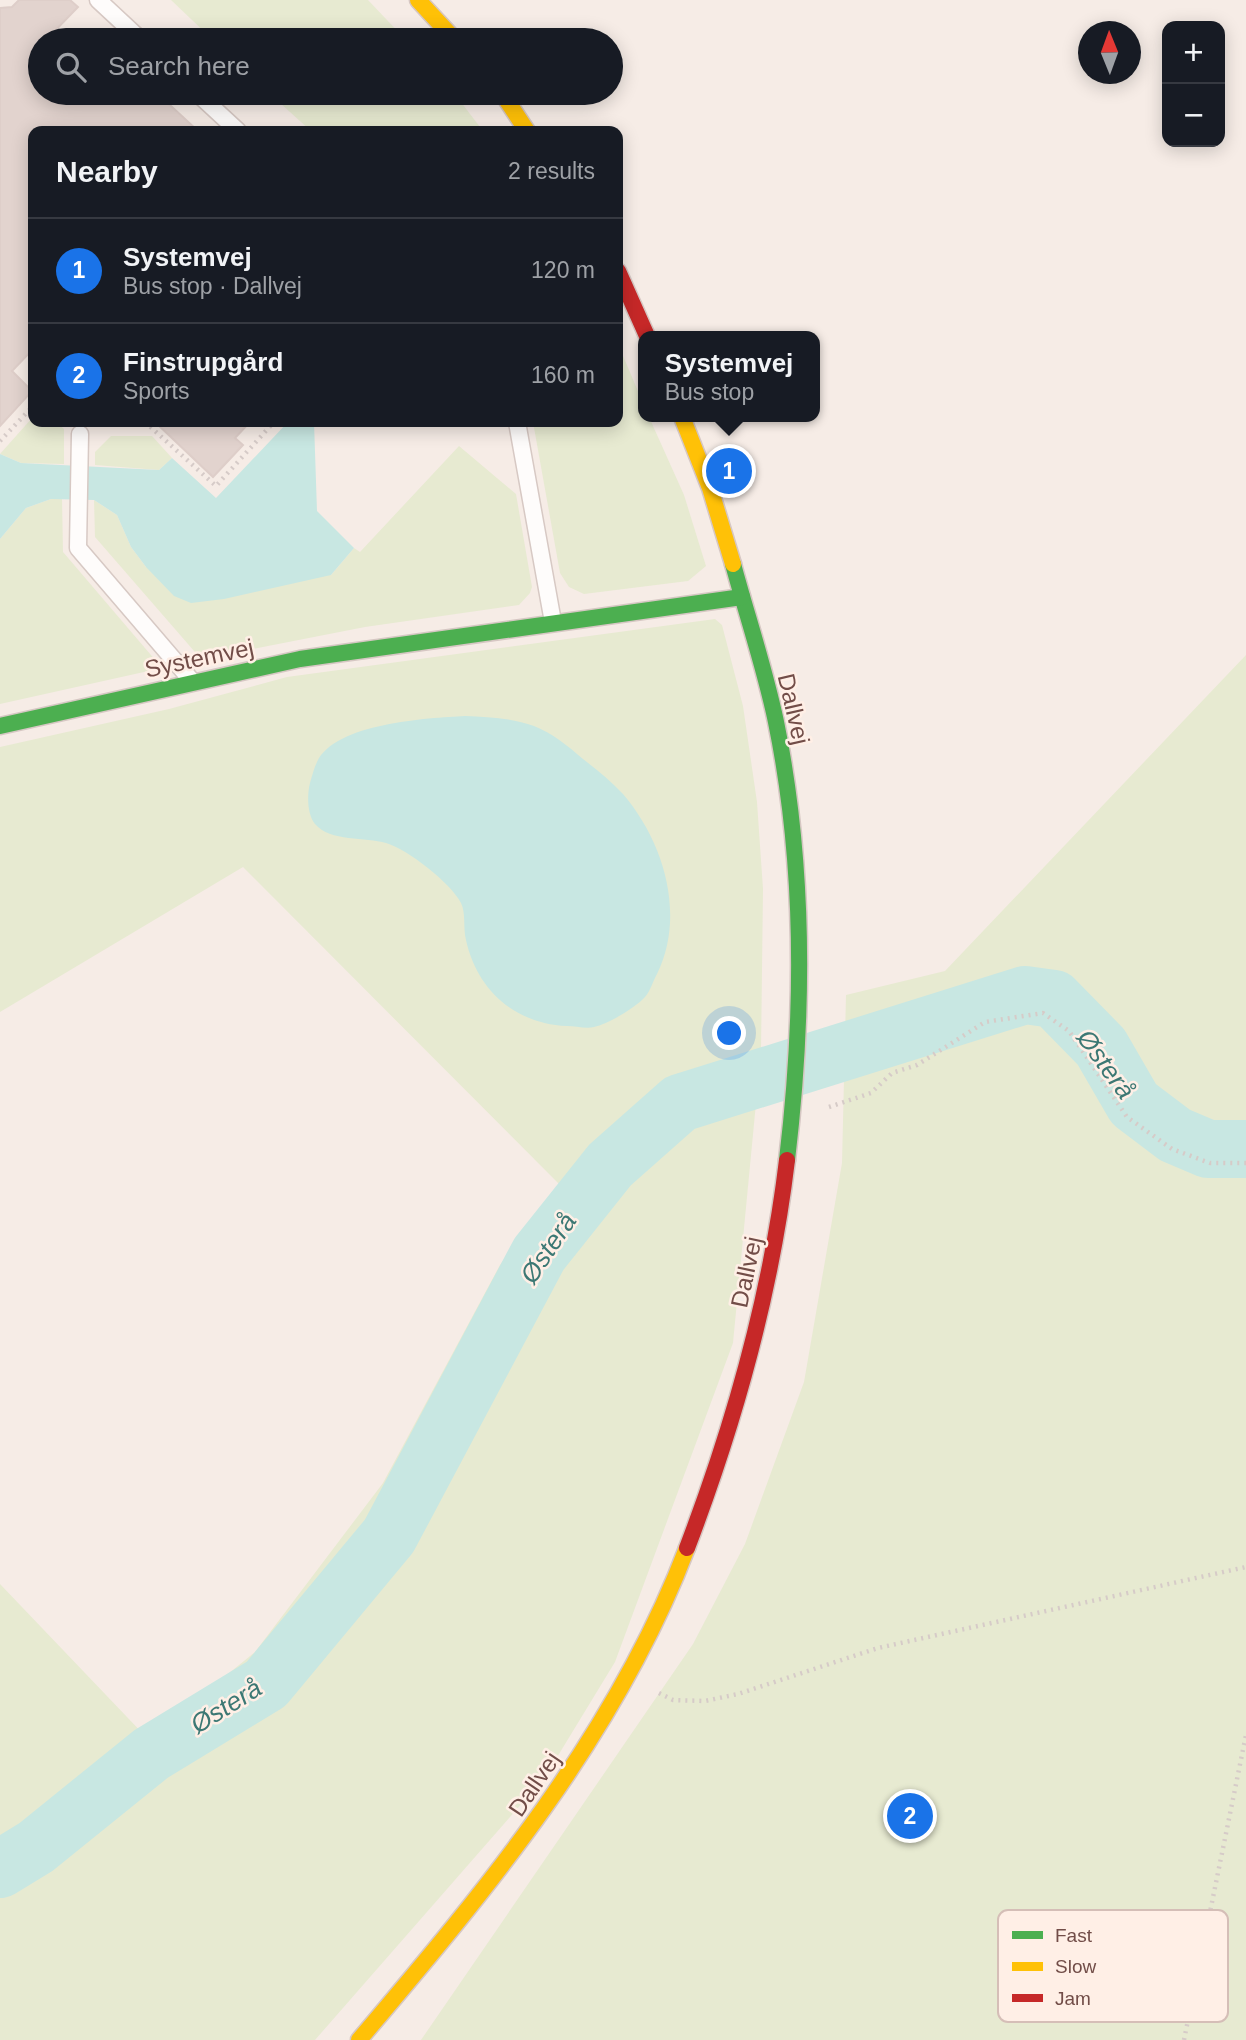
<!DOCTYPE html>
<html lang="en">
<head>
<meta charset="utf-8">
<style>
	body { margin:0; font-family:Helvetica,sans-serif; background:#20242c; color:#f1f3f6 }
	.controls { position:absolute; right:21px; top:21px; display:grid; overflow:hidden; border-radius:14px; box-shadow:0 4px 18px #0003 }
	.controls button { width:63px; height:63px; display:grid; place-items:center; padding:0; border:0; border-bottom:2px solid #363941; background:#171b24; color:#f1f3f6; font:35px sans-serif }
	.compass { position:absolute; left:1078px; top:21px; width:63px; height:63px; border-radius:50%; background:#171b24; box-shadow:0 4px 18px #0003; rotate:359deg }
	.you { position:absolute; left:730px; top:1034px; width:24px; height:24px; margin:-18px; border:5px solid #fff; border-radius:50%; background:#1a73e8; box-shadow:0 0 0 10px #1a73e833 }
	.badge { display:grid; place-items:center; width:46px; height:46px; border-radius:50%; background:#1a73e8; color:#fff; font-size:23px; font-weight:700 }
	.pin { position:absolute; translate:-50% -50%; border:4px solid #fff; box-shadow:0 2px 7px #0006 }
	.popup { position:absolute; left:638px; top:331px; width:182px; height:91px; box-sizing:border-box; display:grid; place-content:center; border-radius:14px; background:#171b24; filter:drop-shadow(0 2px 5px #0005); font-size:23px; white-space:nowrap; color:#9ea1a6 }
	.popup b { font-size:26px; color:#f1f3f6 }
	.popup::after { content:''; position:absolute; left:50%; top:100%; margin-left:-14px; border:14px solid transparent; border-top-color:#171b24 }
	.list { margin:0; padding:0; list-style:none }
	h2 { display:flex; justify-content:space-between; align-items:center; height:91px; margin:0; padding:0 28px; font-size:30px }
	h2 small { font-size:23px; font-weight:400; color:#9ea1a6 }
	.list li { display:grid; grid-template-columns:46px 1fr auto; gap:21px; align-items:center; box-sizing:border-box; height:105px; padding:0 28px; border-top:2px solid #363941 }
	.list b { display:block; font-size:26px; white-space:nowrap }
	.list p { margin:0; font-size:23px; white-space:nowrap; color:#9ea1a6 }
	.list em { font-size:23px; font-style:normal; color:#9ea1a6 }
	.icon { flex:none; width:38px; height:38px; fill:none; stroke:currentColor; stroke-width:2; stroke-linecap:round; stroke-linejoin:round }
	.map { position:relative; flex:none; width:1246px; height:2040px; overflow:hidden }
	.search { position:absolute; background:#171b24; box-shadow:0 4px 18px #0003; left:28px; top:28px; width:595px; height:77px; display:flex; align-items:center; gap:18px; box-sizing:border-box; padding:0 24px; border-radius:38px; color:#9ea1a6; font-size:26px }
	.panel { position:absolute; background:#171b24; box-shadow:0 4px 18px #0003; left:28px; top:126px; width:595px; height:301px; border-radius:14px }
	.map>svg:first-child { display:block }
</style>
</head>
<body>
<div class="map">
<svg width="1246" height="2040" viewBox="0 0 1246 2040">
	<rect width="100%" height="100%" fill="#f6ece6"/>
	<g fill="#e7ead1">
		<path d="M171 0H368L406 40H213Z"/>
		<path d="M269 93H454L483 131H311Z"/>
		<path d="M618 344 643 403V417H649L684 495 706 566 688 581 584 594 569 587 560 573 533 422H618Z"/>
		<path d="M33 417V422H56L64 429V464L21 463 0 454Z"/>
		<path d="M111 436H152L172 458 159 470 95 465V452Z"/>
		<path d="M459 446 516 494 532 587 530 593 519 605 365 627 201 659 95 537 94 500 117 515 131 547 146 567 331 575 354 548 360 552Z"/>
		<path d="M51 499H62L63 552 162 668 0 704V539L26 508Z"/>
		<path d="M715 619 722 625 743 706 757 802 763 889 761 1051 733 1343 615 1662 545 1777 315 2040H0V1584L148 1739 255 1652 383 1483 500 1265 559 1184 243 867 0 1012V747L169 709 287 677Z"/>
		<path d="M1246 655V2040H421L693 1644 745 1544 804 1382 842 1163 846 995 945 971Z"/>
	</g>
	<g fill="#c8e7e2">
		<path d="M288 422H314L317 511 354 548 331 575 224 599 191 603 174 596 146 567 131 547 117 515 94 500 51 499 26 508 0 539V454L21 463 159 470 172 458 216 498Z"/>
		<path d="M465 716C488 717 512 718 534 726 552 733 568 746 583 759 597 770 611 781 623 794 664 842 686 915 657 974 653 981 650 992 645 997 635 1008 608 1024 594 1027 586 1029 575 1026 567 1026 515 1024 477 990 466 940 463 928 466 913 461 903 451 883 407 849 386 843 366 837 330 842 315 824 307 814 307 795 310 783 312 776 314 768 317 762 335 723 428 718 465 716Z"/>
	</g>
	<g fill="none" stroke-linecap="round" stroke-linejoin="round">
		<path stroke="#c8e7e2" stroke-width="58" d="M0 1869 36 1847 151 1754 266 1684 389 1536 539 1254 610 1165 680 1103 1025 995 1054 999 1101 1047 1134 1104 1175 1135 1208 1149H1246"/>
	</g>
	<g fill="#e2d3ce" stroke="#decec9" stroke-width="2">
		<path d="M19 0H70L78 7 46 40H40V93H157L198 131H33V349L12 371 32 391 0 426V8L12 7Z"/>
		<path d="M155 422H250L235 438 243 445 213 477Z"/>
	</g>
	<g fill="none" stroke-linecap="round" stroke-linejoin="round">
		<g stroke="#d7c9c4" stroke-width="19">
			<g id="lane">
				<path d="M98 0 141 40"/>
				<path d="M197 93 238 131"/>
				<path d="M517 422 553 622"/>
				<path d="M80 434 78 548 192 681"/>
			</g>
		</g>
		<g stroke="#d6c7c3" stroke-width="19">
			<g id="fast">
				<path d="M733 564C747 616 765 669 776 722 805 864 804 1017 787 1160"/>
				<path d="M0 726 300 659 742 597"/>
			</g>
		</g>
		<g stroke="#d6c7c3" stroke-width="19">
			<g id="slow">
				<path d="M418 0 455 40"/>
				<path d="M502 93 527 131"/>
				<path d="M682 417 710 488 733 564"/>
				<path d="M359 2040C487 1889 616 1735 687 1548"/>
			</g>
		</g>
		<g stroke="#d6c7c3" stroke-width="19">
			<g id="jam">
				<path d="M618 271 647 336"/>
				<path d="M687 1548C735 1422 771 1294 787 1160"/>
			</g>
		</g>
		<g stroke="#d6cbc8" stroke-width="4.5" stroke-dasharray="2 5" stroke-linecap="butt">
			<path d="M145 422 216 486 274 422"/>
			<path d="M0 441 33 406"/>
			<path d="M829 1107 871 1093 892 1073 917 1065 985 1022 1043 1013 1069 1031 1127 1117 1172 1149 1210 1163H1246"/>
			<path d="M659 1693 673 1700 705 1701 738 1694 878 1648 1246 1567"/>
			<path d="M1184 2040 1246 1735"/>
		</g>
		<use href="#lane" stroke="#fefcfb" stroke-width="16"/>
		<use href="#fast" stroke="#4caf50" stroke-width="16"/>
		<use href="#slow" stroke="#ffc107" stroke-width="16"/>
		<use href="#jam" stroke="#c62828" stroke-width="16"/>
	</g>
	<g text-anchor="middle" dominant-baseline="central" stroke-width="5" stroke-linejoin="round" paint-order="stroke">
		<g font-size="24" fill="#724d48" stroke="#ffefe6">
			<text transform="translate(199 658) rotate(-12)">Systemvej</text>
			<text transform="translate(794 709) rotate(77)">Dallvej</text>
			<text transform="translate(746 1272) rotate(-78)">Dallvej</text>
			<text transform="translate(534 1784) rotate(-56)">Dallvej</text>
		</g>
		<g font-size="26" font-style="italic" fill="#3c7874" stroke="#ffefe6">
			<text transform="translate(1106 1064) rotate(54)">Østerå</text>
			<text transform="translate(548 1248) rotate(-56)">Østerå</text>
			<text transform="translate(226 1706) rotate(-32)">Østerå</text>
		</g>
	</g>
	<rect x="998" y="1910" width="230" height="112" rx="10" fill="#ffefe6" stroke="#d5beb7" stroke-width="2"/>
	<rect x="1012" y="1931" width="31" height="8" fill="#4caf50"/>
	<rect x="1012" y="1962" width="31" height="9" fill="#ffc107"/>
	<rect x="1012" y="1994" width="31" height="8" fill="#c62828"/>
	<g font-size="19" fill="#724d48">
		<text x="1055" y="1942">Fast</text>
		<text x="1055" y="1973">Slow</text>
		<text x="1055" y="2005">Jam</text>
	</g>
</svg>
<div class="controls">
<button>+</button>
<button>−</button>
</div>
<svg class="compass" viewBox="-18 -18 36 36"><path d="M0-13l5 13h-10z" fill="#e53935"/><path d="M0 13l5-13h-10z" fill="#9ea1a6"/></svg>
<div class="you"></div>
<div class="pin badge" style="left:729px;top:471px">1</div>
<div class="popup"><b>Systemvej</b>Bus stop</div>
<div class="pin badge" style="left:910px;top:1816px">2</div>
<div class="search"><svg class="icon" aria-label="search" viewBox="0 0 24 24"><circle cx="10" cy="10" r="6"/><path d="M15 15l6 6"/></svg>Search here</div>
<section class="panel">
<h2>Nearby<small>2 results</small></h2>
<ul class="list">
<li><span class="badge">1</span><div><b>Systemvej</b><p>Bus stop · Dallvej</p></div><em>120 m</em></li>
<li><span class="badge">2</span><div><b>Finstrupgård</b><p>Sports</p></div><em>160 m</em></li>
</ul>
</section>
</div>
</body>
</html>
